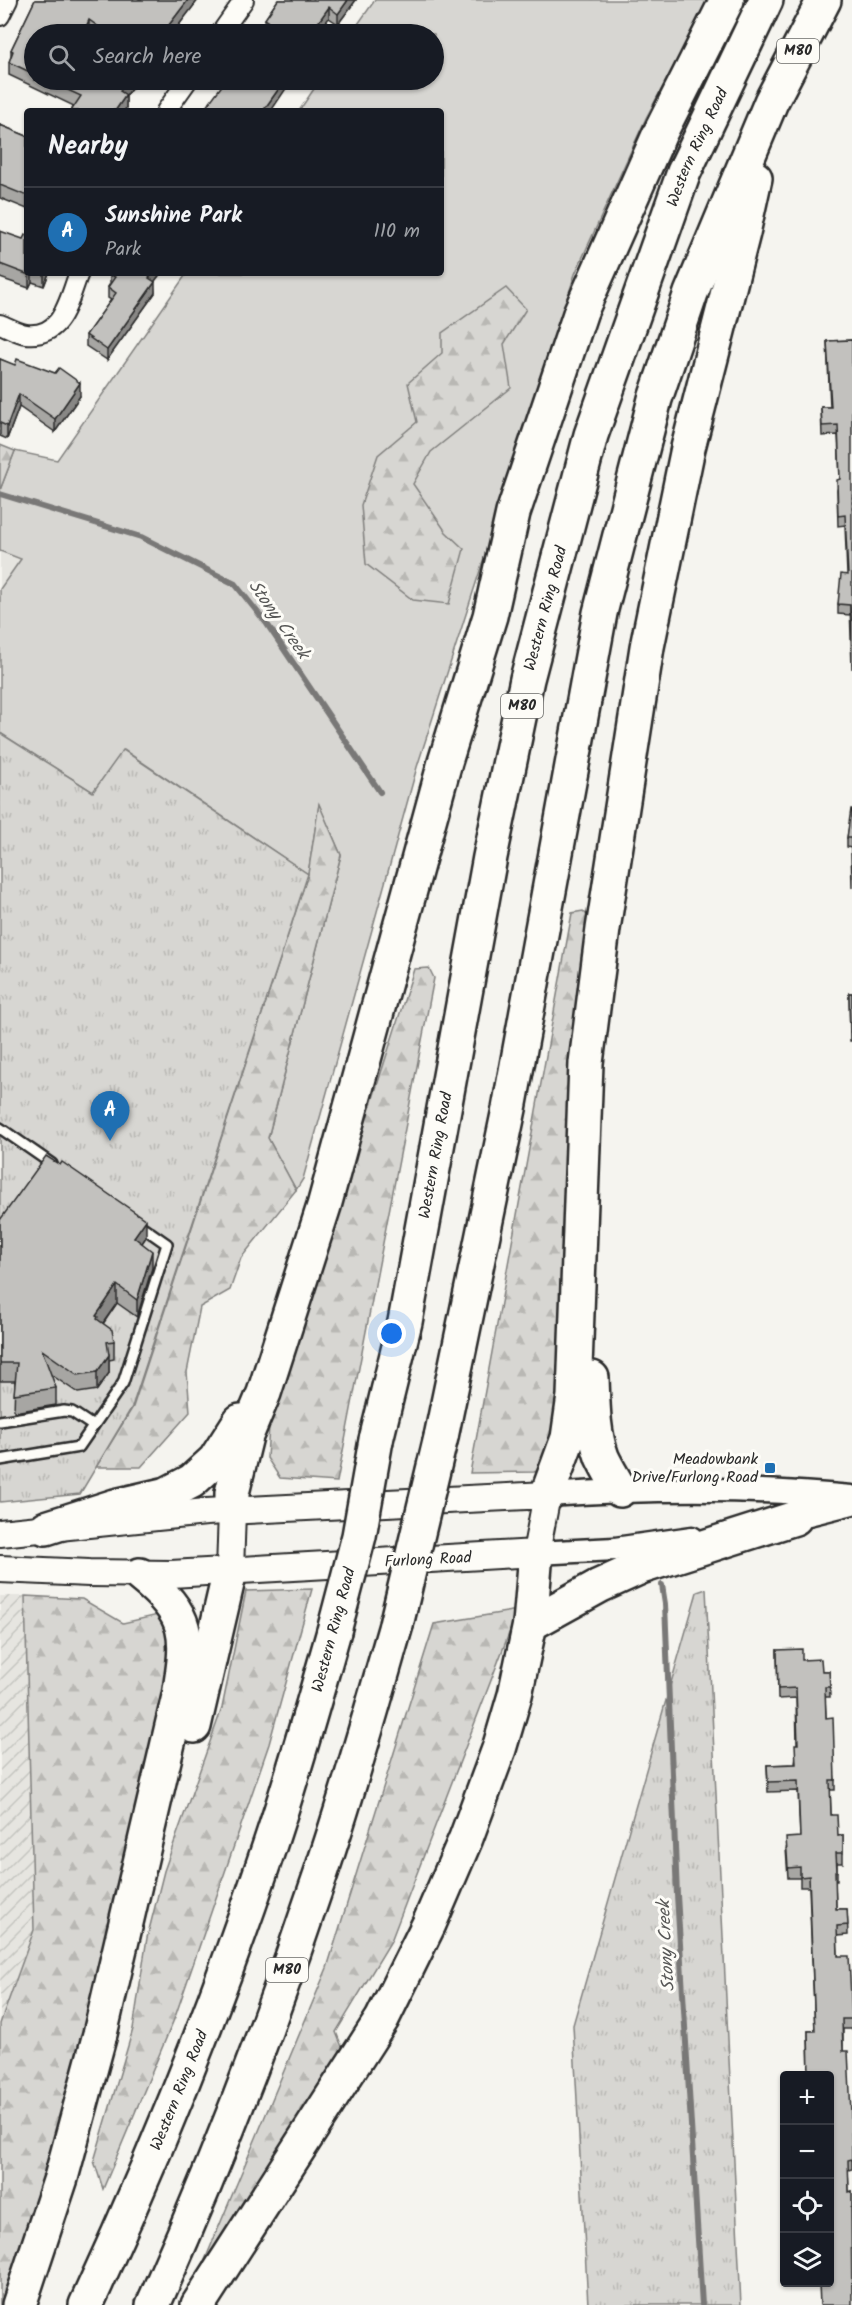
<!DOCTYPE html>
<html lang="en">
<head>
<meta charset="utf-8">
<style>
	body { margin:0; font-family:Kalam,sans-serif; background:#20242c; color:#f1f3f6 }
	.controls { position:absolute; right:18px; bottom:18px; display:grid; overflow:hidden; border-radius:6px; box-shadow:0 2px 4px #0004 }
	.controls button { width:54px; height:54px; display:grid; place-items:center; padding:0; border:0; border-bottom:2px solid #363941; background:#171b24; color:#f1f3f6; font:30px sans-serif }
	.you { position:absolute; left:392px; top:1334px; width:21px; height:21px; margin:-15px; border:4px solid #fff; border-radius:50%; background:#1a73e8; box-shadow:0 0 0 9px #1a73e833 }
	.badge { display:grid; place-items:center; width:39px; height:39px; border-radius:50%; background:#1f6fb2; color:#fff; font-size:20px; font-weight:700 }
	.pin { position:absolute; translate:-50% -50px; filter:drop-shadow(0 2px 3px #0008) }
	.pin::after { content:''; position:absolute; top:32px; width:21px; height:18px; background:inherit; clip-path:polygon(0 0,100% 0,50% 100%) }
	.list { margin:0; padding:0; list-style:none }
	h2 { display:flex; justify-content:space-between; align-items:center; height:78px; margin:0; padding:0 24px; font-size:26px }
	h2 small { font-size:20px; font-weight:400; color:#9ea1a6 }
	.list li { display:grid; grid-template-columns:39px 1fr auto; gap:18px; align-items:center; box-sizing:border-box; height:90px; padding:0 24px; border-top:2px solid #363941 }
	.list b { display:block; font-size:22px; white-space:nowrap }
	.list p { margin:0; font-size:20px; white-space:nowrap; color:#9ea1a6 }
	.list em { font-size:20px; font-style:normal; color:#9ea1a6 }
	.icon { flex:none; width:33px; height:33px; fill:none; stroke:currentColor; stroke-width:2; stroke-linecap:round; stroke-linejoin:round }
	.map { position:relative; flex:none; width:852px; height:2305px; overflow:hidden }
	.search { position:absolute; background:#171b24; box-shadow:0 2px 4px #0004; left:24px; top:24px; width:420px; height:66px; display:flex; align-items:center; gap:15px; box-sizing:border-box; padding:0 21px; border-radius:33px; color:#9ea1a6; font-size:22px }
	.panel { position:absolute; background:#171b24; box-shadow:0 2px 4px #0004; left:24px; top:108px; width:420px; height:168px; border-radius:6px }
	.map>svg:first-child { display:block }
</style>
</head>
<body>
<div class="map">
<svg width="852" height="2305" viewBox="0 0 852 2305">
	<defs>
		<pattern id="industrial-furrows" width="10" height="10" patternUnits="userSpaceOnUse" patternTransform="scale(1.5)"><rect width="10" height="10" fill="#e6e5e0"/><path d="M-1 1l2-2M0 10L10 0M9 11l2-2" fill="none" stroke="#c5c5c0"/></pattern>
		<pattern id="forest-firs" width="22" height="20" patternUnits="userSpaceOnUse" patternTransform="scale(1.5)"><rect width="22" height="20" fill="#d7d6d2"/><path d="M5 1l3.5 6h-7zM16 11l3.5 6h-7z" fill="#b9b8b4"/></pattern>
		<pattern id="park-tufts" width="24" height="20" patternUnits="userSpaceOnUse" patternTransform="scale(1.5)"><rect width="24" height="20" fill="#d7d6d2"/><path d="M3 7l-1-3M5 7V3M7 7l1-3M15 17l-1-3M17 17v-4M19 17l1-3" fill="none" stroke="#b9b8b4"/></pattern>
	</defs>
	<rect width="100%" height="100%" fill="#f5f4ef"/>
	<filter id="ink" filterUnits="userSpaceOnUse"><feTurbulence type="fractalNoise" baseFrequency=".0167" numOctaves="2"/><feDisplacementMap in="SourceGraphic" scale="12" xChannelSelector="R" yChannelSelector="G"/><feConvolveMatrix kernelMatrix="1 2 1 2 8 2 1 2 1" color-interpolation-filters="sRGB"/></filter>
	<g filter="url(#ink)">
		<path fill="#e6e5e0" d="M0 551 21 559 0 589Z"/>
		<path fill="url(#industrial-furrows)" d="M0 1596H25L34 1931 0 2024Z"/>
		<path fill="#d7d6d2" stroke="#81807e" stroke-width="1.5" d="M375 0H709L646 118 575 274 417 767 303 1179 296 1190 268 1138 341 855 319 805 308 874 124 750 93 792 0 733V589L21 559 0 551V490L15 451 57 460 187 273H441V111H299L320 80H434V34H351Z"/>
		<g fill="url(#forest-firs)" stroke="#81807e" stroke-width="1.5">
			<path d="M506 288 526 309 504 344 511 388 431 452 413 484 446 532 464 549 449 604 413 600 366 564 361 505 378 455 417 422 408 383 442 353V333Z"/>
			<path d="M0 445 15 451 0 490Z"/>
			<path d="M319 804 341 855 268 1138 296 1190 241 1258 230 1290 200 1307 187 1372 190 1412 141 1467H96L133 1407 308 874Z"/>
			<path d="M583 911 590 918 562 1394 545 1468 534 1472 470 1473 572 913Z"/>
			<path d="M429 968 434 978 337 1482 280 1478 267 1458 269 1426 414 969Z"/>
			<path d="M312 1589 269 1744 175 2017 103 2189 94 2161 133 2029 147 1938 164 1871 222 1708 246 1591Z"/>
			<path d="M25 1596 82 1599 123 1623 158 1615 171 1642V1670L52 2174 5 2305H0V2024L34 1930Z"/>
			<path d="M518 1610 391 1941 336 2032 344 2052 187 2303 327 1968 434 1624Z"/>
		</g>
		<g fill="url(#park-tufts)" stroke="#81807e" stroke-width="1.5">
			<path d="M0 733 93 792 123 750 308 874 132 1407 80 1494 0 1502Z"/>
			<path d="M706 1589 741 2305H588L573 2025 697 1592Z"/>
		</g>
		<g fill="none" stroke-linecap="round" stroke-linejoin="round">
			<g stroke="#797877" stroke-width="6">
				<path d="M0 494 141 537 235 584 267 624 380 792"/>
				<path d="M662 1585 665 1604 677 1895 702 2305"/>
			</g>
			<g stroke="#2b2b2b" stroke-width="14">
				<g id="service">
					<path d="M0 1128 52 1164"/>
					<path d="M0 1421 64 1411 72 1412 93 1426"/>
					<path d="M0 1460 79 1447 123 1383 167 1244 137 1223"/>
				</g>
			</g>
			<g stroke="#2b2b2b" stroke-width="22">
				<g id="minor">
					<path d="M0 16 8 0"/>
					<path d="M220 34 244 0"/>
					<path d="M166 111 188 80"/>
					<path d="M0 324C8 327 18 333 26 334 63 338 68 300 79 273"/>
				</g>
			</g>
			<g stroke="#2b2b2b" stroke-width="27">
				<g id="tertiary">
					<path d="M547 1495C649 1488 749 1487 851 1497"/>
					<path d="M781 1521 852 1503"/>
					<path d="M536 1553 615 1549 692 1538"/>
				</g>
			</g>
			<g stroke="#2b2b2b" stroke-width="30">
				<g id="secondary">
					<path d="M0 1533 206 1512 547 1495 536 1553 171 1574 89 1573 0 1569"/>
					<path d="M230 1571 232 1511"/>
				</g>
			</g>
			<g stroke="#2b2b2b" stroke-width="38">
				<g id="motorway">
					<path d="M592 1378C593 1404 593 1432 602 1457 607 1468 614 1479 620 1490"/>
					<path d="M441 1437 509 1109 600 613 655 399 691 293 771 102 824 0"/>
					<path id="s1" d="M376 1440 405 1322 490 857 527 679 591 435 684 172 766 0"/>
					<path d="M547 1495 568 1438 574 1396 586 1063 603 929 647 647 688 448 743 233 755 178"/>
					<path d="M232 1511V1493L246 1436 264 1393 324 1206 445 762 490 616 513 513 581 311 660 133 727 0"/>
					<path d="M46 1528 115 1506 167 1494 192 1481 215 1460 240 1421"/>
					<path d="M530 1624 599 1586 641 1567 795 1518"/>
					<path d="M194 1726 230 1571"/>
					<path d="M19 2305 61 2178 100 2034 179 1696C189 1635 191 1616 140 1575"/>
					<path id="s2" d="M86 2305C154 2159 216 2006 267 1853 292 1780 313 1705 334 1631"/>
					<path d="M153 2305C216 2164 272 2020 321 1873 349 1791 372 1708 396 1625"/>
					<path d="M198 2305 382 2019 429 1924 466 1838 499 1749 515 1695 530 1624 536 1553"/>
				</g>
			</g>
			<use href="#service" stroke="#fdfcf7" stroke-width="9"/>
			<use href="#minor" stroke="#fdfcf7" stroke-width="18"/>
			<use href="#tertiary" stroke="#fdfcf7" stroke-width="22"/>
			<use href="#secondary" stroke="#fdfcf7" stroke-width="26"/>
			<use href="#motorway" stroke="#fdfcf7" stroke-width="33"/>
			<g stroke="#2b2b2b" stroke-width="38" stroke-linecap="butt">
				<g id="motorway-bridge">
					<path d="M396 1625 441 1437"/>
					<path d="M334 1631 359 1536 376 1440"/>
				</g>
			</g>
			<use href="#motorway-bridge" stroke="#fdfcf7" stroke-width="33"/>
		</g>
		<g fill="#a7a6a3" stroke="#2b2b2b" stroke-width="1.5">
			<path d="M35 0H198L172 34H91L89 33 34 34V80H138L126 95V108L124 111H71L74 106 9 75V62L11 57V50Z"/>
			<path d="M278 0H356L338 24 329 18 265 24V19Z"/>
			<path d="M0 125 27 136V209L0 198Z"/>
			<path d="M0 231 27 273H49L44 286 32 282 29 288 0 278Z"/>
			<path d="M110 273H161L154 282 155 293 107 360 86 346V335L111 300 108 298V287L110 284Z"/>
			<path d="M852 340 850 615 838 614V604L847 575 845 525 838 526 837 490 840 479 838 435 822 436 821 407H830L827 341Z"/>
			<path d="M0 359 80 396 55 432 19 407 7 439 0 436Z"/>
			<path d="M852 809V888L851 848 847 847V838Z"/>
			<path d="M849 993H852V1041H850Z"/>
			<path d="M0 1220 146 1237 142 1243 152 1268 137 1317 117 1303 103 1324 114 1341V1359L109 1360V1373L97 1390 78 1393 50 1374 56 1388V1405L14 1412 15 1381H0Z"/>
			<path d="M777 1650 802 1660 822 1671H829L830 1697H825L826 1718 835 1780V1790H830L831 1815 838 1836 843 1835V1863H837V1881H835L836 1909H847L848 1935 837 1936 838 1956 852 2019V2029H843V2051L851 2113 852 2169 848 2170 849 2192 852 2191V2217L830 2283 809 2076 808 2031H815L809 1887H800V1878H788L786 1848 800 1837 798 1791 768 1792 767 1765 795 1764 797 1744 796 1698 778 1699Z"/>
		</g>
		<g fill="#888785" stroke="#2b2b2b" stroke-width="1.5">
			<path d="M188 0H198L172 34H162Z"/>
			<path d="M348 0H356L338 24V14Z"/>
			<path d="M329 7V18L317 34H310Z"/>
			<path d="M89 20V34H83Z"/>
			<path d="M128 80H138L120 104V91Z"/>
			<path d="M285 80H291V81L271 111H263Z"/>
			<path d="M126 95V108L124 111H115Z"/>
			<path d="M30 273H32V282L29 288V275Z"/>
			<path d="M44 273H49L44 286Z"/>
			<path d="M153 273H161L149 289V278Z"/>
			<path d="M155 282V293L107 360V350Z"/>
			<path d="M80 383V396L55 432V419Z"/>
			<path d="M19 394V407L7 439V426Z"/>
			<path d="M146 1220V1237L134 1255V1237Z"/>
			<path d="M152 1251V1268L137 1317V1300Z"/>
			<path d="M117 1285V1303L98 1330 96 1316Z"/>
			<path d="M109 1355V1373L97 1390V1372Z"/>
		</g>
		<g fill="#c2c1be" stroke="#2b2b2b" stroke-width="1.5">
			<path d="M35 0H188L162 34H109L89 20 83 34H34V74L9 62 13 51 11 50Z"/>
			<path d="M278 0H348L338 14 329 7 310 34H258L268 21 265 19Z"/>
			<path d="M46 80H128L120 91 126 95 115 111 113 110 112 111H71L81 96Z"/>
			<path d="M226 80H285L263 111H203Z"/>
			<path d="M0 125 27 136V196L0 185Z"/>
			<path d="M0 231 23 239 25 235 27 236V273H30L29 275 0 264Z"/>
			<path d="M110 273H153L149 278 155 282 107 350 86 335 116 293 108 287 115 277 110 274Z"/>
			<path d="M852 340V669L850 605 838 604 841 574 848 575 845 515 838 516 837 480 840 479 838 425 822 426 821 407H831L827 341Z"/>
			<path d="M0 359 15 365 17 359 55 373 59 368 80 383 55 419 19 394 7 426 0 423Z"/>
			<path d="M851 809H852V878L851 838H847Z"/>
			<path d="M849 993H852V1032H850Z"/>
			<path d="M46 1156 60 1165 62 1162 146 1220 134 1237 152 1251 137 1300 117 1285 96 1316 98 1317 97 1319 112 1330 114 1341 107 1342 109 1355 97 1372 78 1375 42 1350 56 1388 14 1394 17 1363H0V1220Z"/>
			<path d="M802 1649V1660L821 1659 822 1671H829L830 1687H825L826 1718 833 1717 835 1780H830L831 1815H837L838 1836 843 1835V1853H836L837 1871H835L836 1909H847L848 1925 837 1926 838 1956H849L852 2019H842L843 2051H848L851 2113 852 2159 848 2160 849 2192 852 2191V2207H851L852 2305H820L819 2283H830V2076H809L808 2031H815L809 1876 800 1877V1867L788 1868 786 1838 800 1837 798 1781 768 1782 767 1765 796 1764 795 1744H798L796 1688 778 1689 777 1650Z"/>
		</g>
	</g>
	<rect fill="#1f6fb2" stroke="#fdfcf7" stroke-width="2" x="764" y="1462" width="12" height="12" rx="3"/>
	<g text-anchor="middle" dominant-baseline="central" stroke-width="6" stroke-linejoin="round" paint-order="stroke">
		<g fill="#fdfcf7" stroke="#6a6a68" stroke-width="1.5">
			<rect x="777" y="39" width="42" height="24" rx="4.5"/>
			<rect x="501" y="694" width="42" height="24" rx="4.5"/>
			<rect x="266" y="1958" width="42" height="24" rx="4.5"/>
		</g>
		<g font-size="15" font-weight="bold" fill="#2b2b2b">
			<text x="798" y="51">M80</text>
			<text x="522" y="706">M80</text>
			<text x="287" y="1970">M80</text>
		</g>
		<g font-size="16" fill="#2b2b2b" stroke="#fdfcf7">
			<text stroke="none"><textPath href="#s1" startOffset="1335">Western Ring Road</textPath></text>
			<text stroke="none"><textPath href="#s1" startOffset="849">Western Ring Road</textPath></text>
			<text stroke="none"><textPath href="#s1" startOffset="291">Western Ring Road</textPath></text>
			<text transform="translate(428 1560) rotate(-3)">Furlong Road</text>
			<text transform="translate(334 1630) rotate(-75)">Western Ring Road</text>
			<text stroke="none"><textPath href="#s2" startOffset="234">Western Ring Road</textPath></text>
		</g>
		<g font-size="16" fill="#2b2b2b" stroke="#fdfcf7" text-anchor="end">
			<text x="758" y="1459">Meadowbank<tspan x="758" dy="18">Drive/Furlong Road</tspan></text>
		</g>
		<g font-size="18" font-style="italic" fill="#585857" stroke="#fdfcf7">
			<text transform="translate(278 620) rotate(55)">Stony Creek</text>
			<text transform="translate(667 1946) rotate(-93)">Stony Creek</text>
		</g>
	</g>
</svg>
<div class="controls">
<button>+</button>
<button>−</button>
<button><svg class="icon" aria-label="locate" viewBox="0 0 24 24"><circle cx="12" cy="12" r="6"/><path d="M12 2v4M12 18v4M2 12h4M18 12h4"/></svg></button>
<button><svg class="icon" aria-label="layers" viewBox="0 0 24 24"><path d="M12 4l9 5-9 5-9-5zM3 14l9 5 9-5"/></svg></button>
</div>
<div class="you"></div>
<div class="pin badge" style="left:110px;top:1141px">A</div>
<div class="search"><svg class="icon" aria-label="search" viewBox="0 0 24 24"><circle cx="10" cy="10" r="6"/><path d="M15 15l6 6"/></svg>Search here</div>
<section class="panel">
<h2>Nearby<small></small></h2>
<ul class="list">
<li><span class="badge">A</span><div><b>Sunshine Park</b><p>Park</p></div><em>110 m</em></li>
</ul>
</section>
</div>
</body>
</html>
